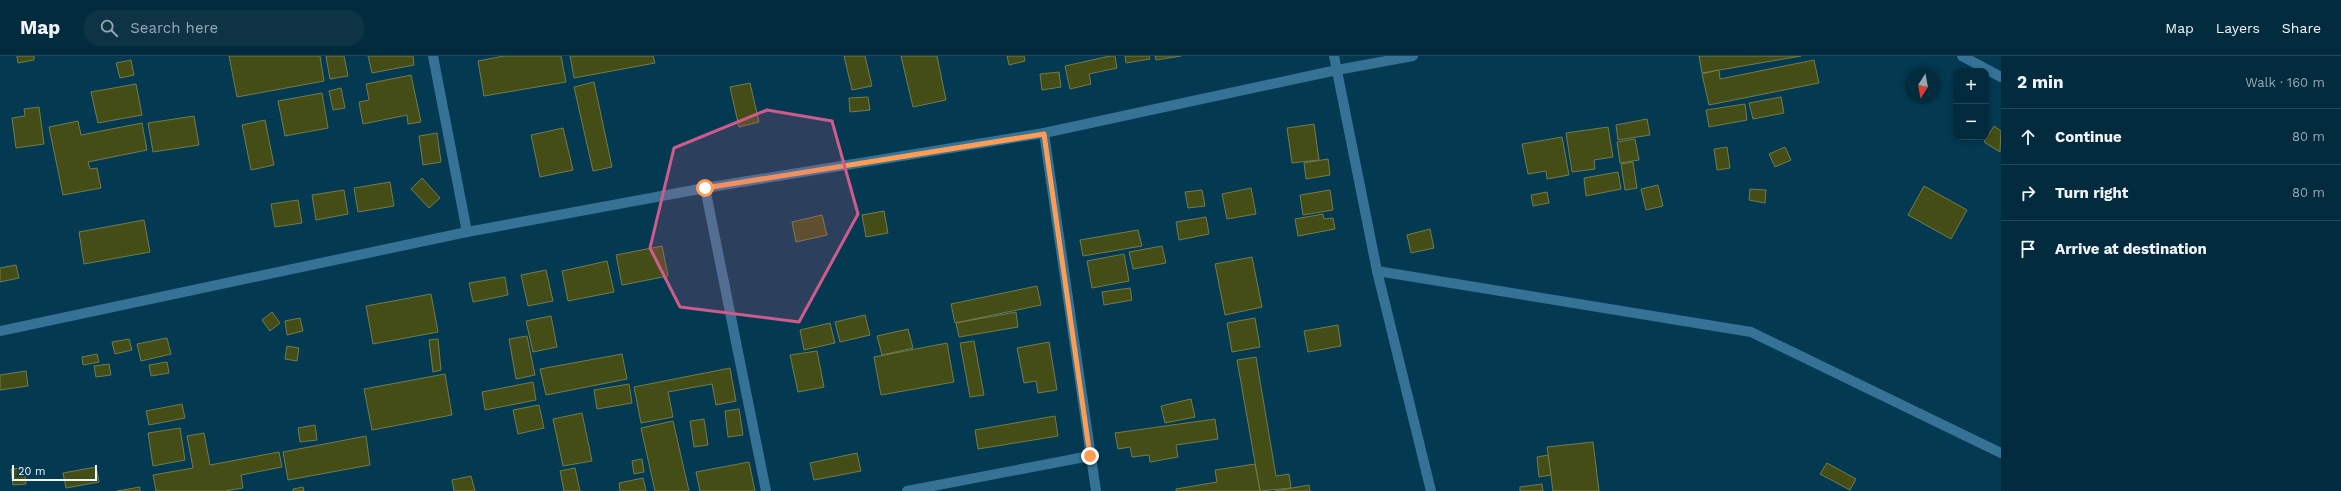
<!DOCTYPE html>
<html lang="en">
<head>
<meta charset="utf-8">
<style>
	body { margin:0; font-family:"Work Sans",sans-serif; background:#0d3345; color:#f1f3f6 }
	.controls { position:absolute; right:12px; top:12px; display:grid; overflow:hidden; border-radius:8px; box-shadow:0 2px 6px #0003 }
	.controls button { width:36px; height:36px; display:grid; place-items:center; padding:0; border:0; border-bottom:1px solid #244758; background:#032b3e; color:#f1f3f6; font:20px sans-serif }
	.compass { position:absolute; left:1905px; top:12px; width:36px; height:36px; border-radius:50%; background:#032b3e; box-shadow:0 2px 6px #0003; rotate:191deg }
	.scale { position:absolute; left:12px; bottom:10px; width:85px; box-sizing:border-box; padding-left:4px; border:2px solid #ecf6fd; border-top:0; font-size:11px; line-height:14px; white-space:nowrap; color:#ecf6fd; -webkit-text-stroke:3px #043952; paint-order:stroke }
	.stop { position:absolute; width:12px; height:12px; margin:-9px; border:3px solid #fc9d53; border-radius:50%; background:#fff }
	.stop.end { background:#fc9d53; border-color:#fff; box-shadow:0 1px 4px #0008 }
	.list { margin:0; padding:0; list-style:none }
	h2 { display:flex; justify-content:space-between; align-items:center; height:52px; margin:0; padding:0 16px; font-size:17px }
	h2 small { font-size:13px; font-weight:400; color:#97a7b0 }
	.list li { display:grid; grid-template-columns:26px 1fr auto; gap:12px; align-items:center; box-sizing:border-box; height:56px; padding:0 16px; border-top:1px solid #244758 }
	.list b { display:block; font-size:15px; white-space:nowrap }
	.list em { font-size:13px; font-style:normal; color:#97a7b0 }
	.icon { flex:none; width:22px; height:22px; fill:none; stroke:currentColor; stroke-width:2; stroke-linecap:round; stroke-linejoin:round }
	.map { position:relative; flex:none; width:2001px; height:435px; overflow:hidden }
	header { display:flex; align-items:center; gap:24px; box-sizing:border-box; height:56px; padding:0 20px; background:#032b3e; border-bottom:1px solid #244758 }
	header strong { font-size:19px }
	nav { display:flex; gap:22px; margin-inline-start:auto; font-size:14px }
	.search { width:280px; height:36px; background:#0d3345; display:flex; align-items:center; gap:10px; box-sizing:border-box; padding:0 14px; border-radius:16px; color:#97a7b0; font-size:15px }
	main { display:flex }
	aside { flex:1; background:#032b3e }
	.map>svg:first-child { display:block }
</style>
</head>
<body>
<header>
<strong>Map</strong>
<div class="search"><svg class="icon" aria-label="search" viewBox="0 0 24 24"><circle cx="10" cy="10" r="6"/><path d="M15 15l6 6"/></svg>Search here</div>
<nav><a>Map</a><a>Layers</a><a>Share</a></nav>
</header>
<main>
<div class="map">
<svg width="2001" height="435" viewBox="0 0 2001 435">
	<rect width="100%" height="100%" fill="#043952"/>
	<g fill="#454d17" stroke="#737b4c">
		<path d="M17 0H34V4L18 7Z"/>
		<path d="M229 0H320L324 25 237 41Z"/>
		<path d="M326 0H344L348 20 330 23Z"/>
		<path d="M368 0H413L414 9 372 17Z"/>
		<path d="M504 0H561L566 26 484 40 478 5Z"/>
		<path d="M570 0H653L655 7 574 22Z"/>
		<path d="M844 0H865L872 30 852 34Z"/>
		<path d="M901 0H937L946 44 913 51Z"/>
		<path d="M1007 0H1024L1025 5 1009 9Z"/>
		<path d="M1110 0H1115L1117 12 1089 18 1091 28 1070 33 1065 10Z"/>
		<path d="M1125 0H1149L1150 3 1126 7Z"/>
		<path d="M1155 0H1181L1156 4Z"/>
		<path d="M1699 0H1801L1702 17Z"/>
		<path d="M131 4 134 19 120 22 116 7Z"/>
		<path d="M1814 4 1819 27 1709 49 1702 18 1719 14 1720 23Z"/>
		<path d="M1059 16 1061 31 1042 34 1040 18Z"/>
		<path d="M411 19 421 66 408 68 407 59 363 68 359 46 369 44 366 28Z"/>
		<path d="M594 26 612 111 593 115 574 31Z"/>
		<path d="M750 27 759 66 739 71 730 31Z"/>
		<path d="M136 28 142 59 98 67 91 36Z"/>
		<path d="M341 32 345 52 333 54 329 35Z"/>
		<path d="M322 37 328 72 285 80 278 45Z"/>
		<path d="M868 41 870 54 850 56 849 42Z"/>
		<path d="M1781 41 1784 57 1753 63 1749 47Z"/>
		<path d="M1745 48 1747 64 1709 71 1706 54Z"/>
		<path d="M39 51 44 88 16 92 12 62 25 60 24 53Z"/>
		<path d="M194 60 199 89 153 96 148 67Z"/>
		<path d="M1647 63 1650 79 1618 84 1616 69Z"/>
		<path d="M265 64 274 109 251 114 242 69Z"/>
		<path d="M78 65 81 79 142 67 147 94 88 106 90 113 97 112 101 132 63 139 49 71Z"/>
		<path d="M1314 68 1319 104 1292 107 1287 72Z"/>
		<path d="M1994 70 2001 75 2000 96 1984 86Z"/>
		<path d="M1608 71 1613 101 1594 104 1595 113 1572 116 1566 77Z"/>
		<path d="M563 72 573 114 540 121 531 79Z"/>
		<path d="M437 77 441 106 423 109 419 80Z"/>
		<path d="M1562 81 1569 119 1547 123 1546 115 1528 118 1522 88Z"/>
		<path d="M1635 83 1639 104 1620 107 1617 86Z"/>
		<path d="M1727 91 1730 112 1717 114 1714 93Z"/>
		<path d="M1785 91 1791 104 1775 111 1769 98Z"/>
		<path d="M1328 103 1330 119 1306 123 1304 107Z"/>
		<path d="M1633 106 1637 132 1625 134 1621 108Z"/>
		<path d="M1618 116 1621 133 1586 140 1584 122Z"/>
		<path d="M422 122 440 142 429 152 411 133Z"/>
		<path d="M390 126 394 150 358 156 354 132Z"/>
		<path d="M1658 129 1663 150 1646 154 1641 133Z"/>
		<path d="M1924 130 1967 154 1951 183 1908 159Z"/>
		<path d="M1251 132 1256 158 1227 163 1222 138Z"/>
		<path d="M1750 133 1766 134 1765 147 1749 144Z"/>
		<path d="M344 134 348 158 316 164 312 139Z"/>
		<path d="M1202 134 1205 150 1188 152 1185 136Z"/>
		<path d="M1330 134 1333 154 1303 159 1300 139Z"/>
		<path d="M1547 136 1549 147 1533 150 1531 139Z"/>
		<path d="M298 144 302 167 275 171 271 148Z"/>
		<path d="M884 155 888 177 866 181 862 159Z"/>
		<path d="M1323 158 1324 163 1333 162 1335 173 1298 180 1295 163Z"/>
		<path d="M822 159 827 179 796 186 792 166Z"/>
		<path d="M1206 161 1209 178 1179 184 1176 166Z"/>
		<path d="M144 164 150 196 84 208 79 176Z"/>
		<path d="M1430 173 1434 192 1411 197 1407 179Z"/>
		<path d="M1138 174 1142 190 1083 200 1080 184Z"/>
		<path d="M662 190 668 220 622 229 616 199Z"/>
		<path d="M1162 190 1166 207 1133 213 1129 196Z"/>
		<path d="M1124 198 1129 225 1092 232 1087 205Z"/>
		<path d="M1252 201 1262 251 1225 259 1215 208Z"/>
		<path d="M607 205 614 236 568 245 562 215Z"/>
		<path d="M16 209 19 222 0 226V212Z"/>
		<path d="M546 214 553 245 528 250 521 219Z"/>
		<path d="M505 221 508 239 473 246 469 227Z"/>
		<path d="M1037 230 1041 249 955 267 951 248Z"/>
		<path d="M1130 232 1132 244 1104 249 1102 236Z"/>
		<path d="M431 238 438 276 373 288 366 250Z"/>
		<path d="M272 256 280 267 270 275 262 264Z"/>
		<path d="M1016 256 1018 271 959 281 956 267Z"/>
		<path d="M865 259 870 279 840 286 835 266Z"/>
		<path d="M551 260 557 291 533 296 526 265Z"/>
		<path d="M300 262 303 275 287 279 285 265Z"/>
		<path d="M1255 262 1260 291 1232 296 1227 267Z"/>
		<path d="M830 267 835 287 804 294 800 274Z"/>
		<path d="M1338 269 1341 290 1308 296 1304 275Z"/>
		<path d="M908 273 913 292 882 299 877 280Z"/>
		<path d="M527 280 535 319 516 323 509 283Z"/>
		<path d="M167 282 171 298 141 305 137 288Z"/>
		<path d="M129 283 132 294 115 298 112 286Z"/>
		<path d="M438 283 441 314 433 316 429 284Z"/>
		<path d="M974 285 984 339 970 341 960 287Z"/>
		<path d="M1049 286 1057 334 1038 337 1036 325 1024 327 1017 292Z"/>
		<path d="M947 287 954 326 881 339 874 301Z"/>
		<path d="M287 290 299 292 297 305 285 303Z"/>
		<path d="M817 295 824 331 798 336 790 299Z"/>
		<path d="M97 298 99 306 83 309 82 301Z"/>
		<path d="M622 298 627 323 546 339 540 313Z"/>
		<path d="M1256 301 1276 420 1289 418 1291 432 1260 435 1237 304Z"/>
		<path d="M167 306 169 317 151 320 149 309Z"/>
		<path d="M109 308 111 319 96 321 94 310Z"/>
		<path d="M730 312 736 345 716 349 712 328 668 336 673 361 641 367 634 331Z"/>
		<path d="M26 315 28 330 0 334V319Z"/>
		<path d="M445 318 452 359 372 374 364 333Z"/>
		<path d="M533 326 536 344 485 354 482 336Z"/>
		<path d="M629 328 632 347 597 353 594 334Z"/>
		<path d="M1191 343 1195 361 1165 367 1161 350Z"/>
		<path d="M182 348 185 362 149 369 146 355Z"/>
		<path d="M539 349 544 372 518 378 513 354Z"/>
		<path d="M739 353 743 379 728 381 725 355Z"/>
		<path d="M582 357 592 405 563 410 553 363Z"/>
		<path d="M1055 360 1058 380 978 393 975 374Z"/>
		<path d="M704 363 708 389 694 391 690 365Z"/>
		<path d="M1215 363 1218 383 1176 389 1178 401 1150 406 1149 399 1132 401 1130 391 1118 393 1115 377Z"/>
		<path d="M673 365 689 435H655L641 372Z"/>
		<path d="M315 369 317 384 300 386 298 372Z"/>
		<path d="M180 372 185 404 153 410 148 377Z"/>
		<path d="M204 377 210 409 279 396 282 411 241 419 243 432 225 435H156L153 419 193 412 187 380Z"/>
		<path d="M366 380 370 409 288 424 283 396Z"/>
		<path d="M1593 386 1599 435H1553L1547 391Z"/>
		<path d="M857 397 861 415 814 424 810 407Z"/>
		<path d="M1548 399 1551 419 1539 421 1537 401Z"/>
		<path d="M642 403 644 416 634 418 632 405Z"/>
		<path d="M749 406 755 435H700L696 416Z"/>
		<path d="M1827 407 1856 423 1850 434 1820 418Z"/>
		<path d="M1255 408 1260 435H1176V433L1217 426 1215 414Z"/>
		<path d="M96 411 99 426 66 432 63 417Z"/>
		<path d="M24 412 26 428 13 429 11 413Z"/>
		<path d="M575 412 580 435H564L560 415Z"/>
		<path d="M471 420 475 435H454L452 424Z"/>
		<path d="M643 422 646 435H620L619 427Z"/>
		<path d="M1542 428 1543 435H1520V431Z"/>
		<path d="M1309 429 1310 435H1275Z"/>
		<path d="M140 431V435H117Z"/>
		<path d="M303 431 304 435H293V433Z"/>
	</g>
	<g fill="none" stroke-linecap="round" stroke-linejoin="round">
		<g stroke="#357295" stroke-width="10">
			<path d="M433 0 467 176"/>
			<path d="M1334 0 1377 215 1431 435"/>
			<path d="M1962 0 2001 21"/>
			<path d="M1044 77 1096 435"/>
			<path d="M705 132 766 435"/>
			<path d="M1377 215 1751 276 2001 397"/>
			<path d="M0 275 467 176 705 132 1044 77 1337 14 1413 0"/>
			<path d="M907 435 1090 400"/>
		</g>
	</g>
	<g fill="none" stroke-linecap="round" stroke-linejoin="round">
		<path stroke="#fc9d53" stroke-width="5" d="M705 132 1044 78 1090 400"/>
	</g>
	<path fill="#cf5b8c" fill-opacity="0.2" stroke="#cf5b8c" stroke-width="3" stroke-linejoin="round" d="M767 54 832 65 858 158 799 266 680 251 650 192 674 92Z"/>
</svg>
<div class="controls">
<button>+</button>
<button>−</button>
</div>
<svg class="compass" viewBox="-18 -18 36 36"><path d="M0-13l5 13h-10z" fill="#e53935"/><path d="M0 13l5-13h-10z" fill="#97a7b0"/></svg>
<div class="scale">20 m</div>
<div class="stop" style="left:705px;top:132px"></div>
<div class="stop end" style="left:1090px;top:400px"></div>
</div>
<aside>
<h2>2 min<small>Walk · 160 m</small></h2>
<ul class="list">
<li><svg class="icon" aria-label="ahead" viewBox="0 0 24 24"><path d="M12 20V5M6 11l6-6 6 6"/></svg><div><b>Continue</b></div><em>80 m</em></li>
<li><svg class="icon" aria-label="right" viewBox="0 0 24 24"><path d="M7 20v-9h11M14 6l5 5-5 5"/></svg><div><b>Turn right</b></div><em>80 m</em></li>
<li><svg class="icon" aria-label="arrive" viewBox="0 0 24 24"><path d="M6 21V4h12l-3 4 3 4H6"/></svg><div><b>Arrive at destination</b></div></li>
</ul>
</aside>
</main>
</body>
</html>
